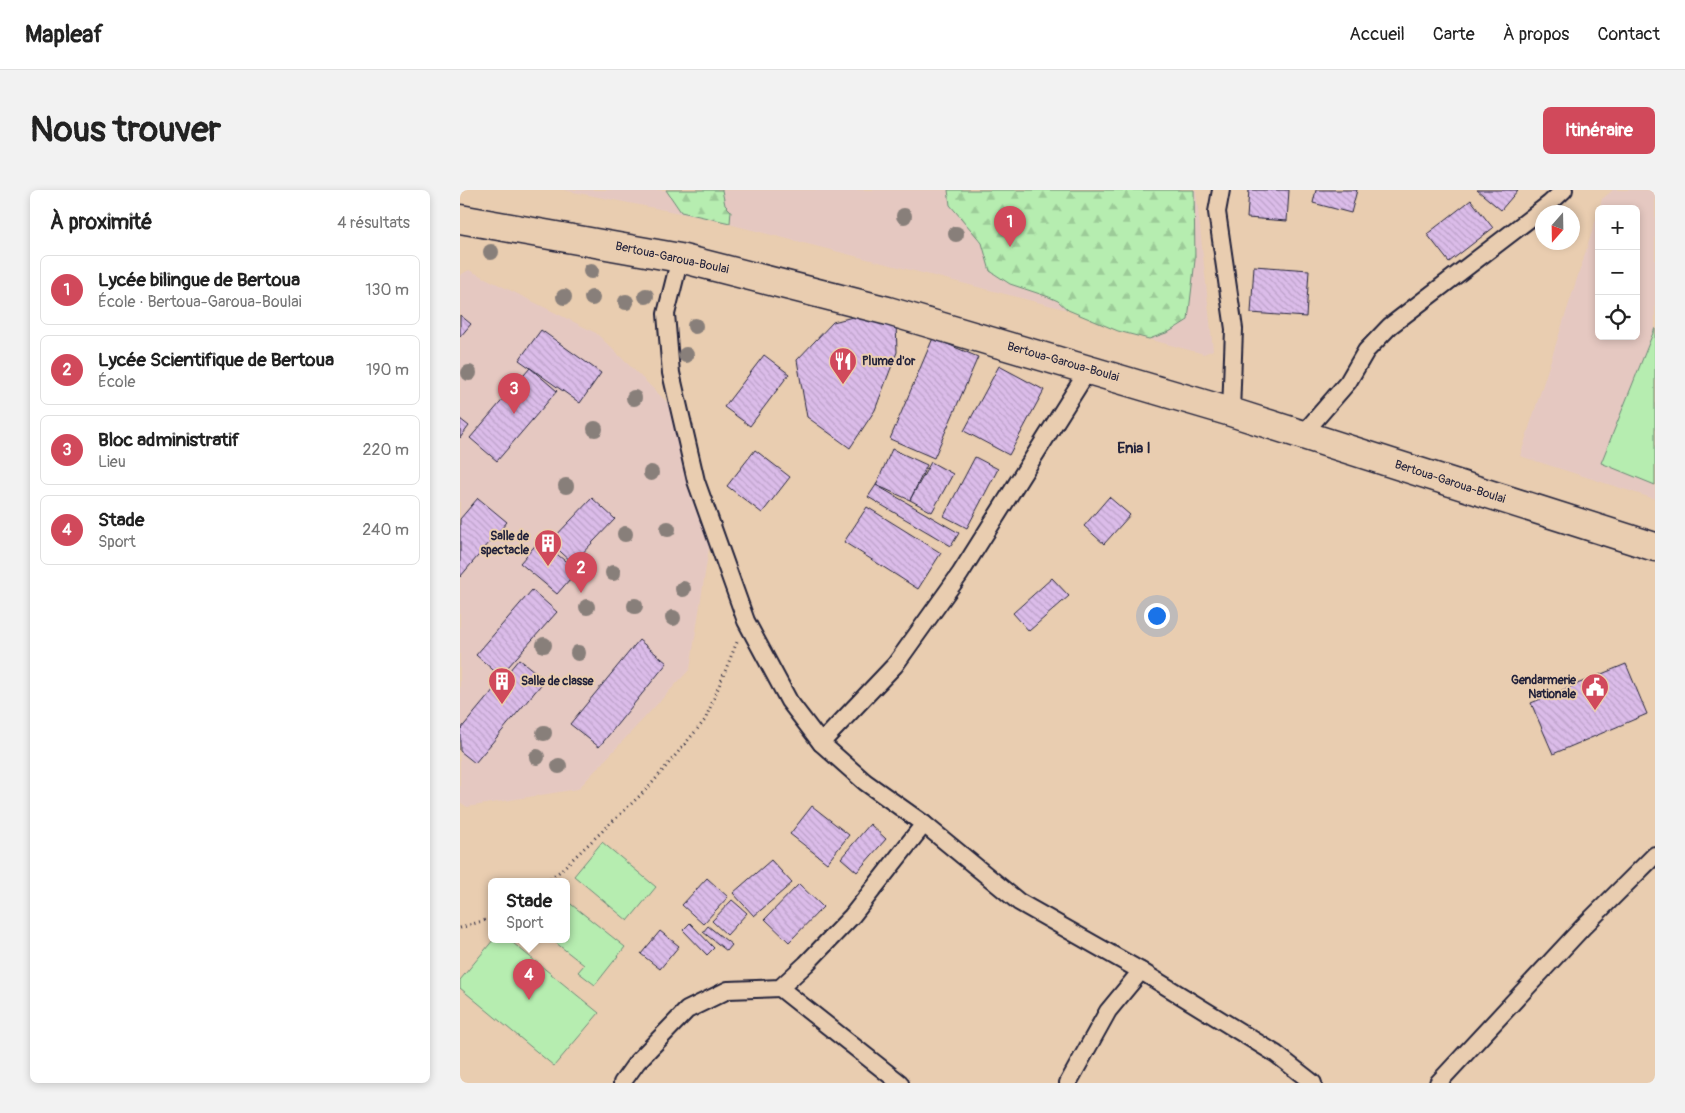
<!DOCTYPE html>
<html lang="fr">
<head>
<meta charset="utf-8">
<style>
	body { margin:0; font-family:Pangolin,sans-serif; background:#f2f2f2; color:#222 }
	.controls { position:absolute; right:15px; top:15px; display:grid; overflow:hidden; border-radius:8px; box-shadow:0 2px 8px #0003 }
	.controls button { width:45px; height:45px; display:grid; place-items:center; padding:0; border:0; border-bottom:1px solid #e0e0e0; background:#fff; color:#222; font:25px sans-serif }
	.compass { position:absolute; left:1075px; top:15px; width:45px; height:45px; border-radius:50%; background:#fff; box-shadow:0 2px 8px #0003; rotate:200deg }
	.you { position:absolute; left:696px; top:425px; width:18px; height:18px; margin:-12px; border:4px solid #fff; border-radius:50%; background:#1a73e8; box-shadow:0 0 0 8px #1a73e833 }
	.badge { display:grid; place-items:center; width:32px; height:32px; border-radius:50%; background:#d1495b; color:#fff; font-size:16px; font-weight:700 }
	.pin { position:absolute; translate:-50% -41px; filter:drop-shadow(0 1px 2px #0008) }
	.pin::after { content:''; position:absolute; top:26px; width:18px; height:15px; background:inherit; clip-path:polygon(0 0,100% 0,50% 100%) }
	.popup { position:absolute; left:28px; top:688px; width:82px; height:65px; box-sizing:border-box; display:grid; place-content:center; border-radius:8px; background:#fff; filter:drop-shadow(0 1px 4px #0005); font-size:16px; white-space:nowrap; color:#767676 }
	.popup b { font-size:19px; color:#222 }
	.popup::after { content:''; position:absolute; left:50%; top:100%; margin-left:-10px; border:10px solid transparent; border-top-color:#fff }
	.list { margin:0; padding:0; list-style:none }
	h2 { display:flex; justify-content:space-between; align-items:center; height:65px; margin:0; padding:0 20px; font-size:21px }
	h2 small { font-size:16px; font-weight:400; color:#767676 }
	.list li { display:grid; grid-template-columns:32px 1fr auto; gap:15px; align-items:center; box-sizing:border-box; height:70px; margin:0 10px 10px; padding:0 10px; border:1px solid #e0e0e0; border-radius:8px }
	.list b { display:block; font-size:19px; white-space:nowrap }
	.list p { margin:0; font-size:16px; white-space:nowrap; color:#767676 }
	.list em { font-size:16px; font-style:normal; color:#767676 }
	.icon { flex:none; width:28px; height:28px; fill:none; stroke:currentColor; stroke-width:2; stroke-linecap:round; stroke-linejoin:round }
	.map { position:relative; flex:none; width:1195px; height:893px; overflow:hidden; border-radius:8px }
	header { display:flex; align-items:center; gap:30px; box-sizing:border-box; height:70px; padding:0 25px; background:#fff; border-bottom:1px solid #e0e0e0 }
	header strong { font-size:24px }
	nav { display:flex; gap:28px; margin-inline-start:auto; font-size:18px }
	.intro { display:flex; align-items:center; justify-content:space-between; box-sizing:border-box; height:120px; padding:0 30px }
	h1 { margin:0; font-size:35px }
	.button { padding:12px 22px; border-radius:8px; background:#d1495b; color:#fff; font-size:18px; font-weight:700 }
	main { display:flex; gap:30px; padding:0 30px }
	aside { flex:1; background:#fff; border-radius:8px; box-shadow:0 2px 8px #0003 }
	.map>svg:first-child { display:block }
</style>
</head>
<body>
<header>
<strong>Mapleaf</strong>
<nav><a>Accueil</a><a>Carte</a><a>À propos</a><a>Contact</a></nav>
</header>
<div class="intro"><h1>Nous trouver</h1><a class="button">Itinéraire</a></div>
<main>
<aside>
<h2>À proximité<small>4 résultats</small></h2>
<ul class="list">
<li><span class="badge">1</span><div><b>Lycée bilingue de Bertoua</b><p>École · Bertoua-Garoua-Boulai</p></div><em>130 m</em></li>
<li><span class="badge">2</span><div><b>Lycée Scientifique de Bertoua</b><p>École</p></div><em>190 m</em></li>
<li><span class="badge">3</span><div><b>Bloc administratif</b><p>Lieu</p></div><em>220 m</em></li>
<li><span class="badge">4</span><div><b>Stade</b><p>Sport</p></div><em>240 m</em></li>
</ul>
</aside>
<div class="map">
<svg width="1195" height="893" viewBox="0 0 1195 893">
	<defs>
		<pattern id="forest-firs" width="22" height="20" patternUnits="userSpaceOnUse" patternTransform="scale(1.25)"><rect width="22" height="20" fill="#b6edb0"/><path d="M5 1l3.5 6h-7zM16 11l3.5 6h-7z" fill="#9ccb98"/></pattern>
		<pattern id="building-back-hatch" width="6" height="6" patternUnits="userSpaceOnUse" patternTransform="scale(1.25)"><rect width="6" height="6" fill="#dbbce9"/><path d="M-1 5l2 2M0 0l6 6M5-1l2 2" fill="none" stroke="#bca1c9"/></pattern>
	</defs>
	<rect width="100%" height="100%" fill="#e9cdb0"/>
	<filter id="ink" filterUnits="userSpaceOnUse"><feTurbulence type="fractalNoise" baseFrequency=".02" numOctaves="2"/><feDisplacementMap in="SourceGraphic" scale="10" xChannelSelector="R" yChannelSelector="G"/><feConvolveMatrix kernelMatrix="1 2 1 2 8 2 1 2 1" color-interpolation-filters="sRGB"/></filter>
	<g filter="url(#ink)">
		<g fill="#e5c8c1">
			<path d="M103 0H736L753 160 744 164 658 141 608 120 245 28Z"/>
			<path d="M1153 0H1195V309L1060 266 1139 20V146H1176V19H1139L1142 9Z"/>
			<path d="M9 80 136 143 208 213 254 326 230 479 118 599 7 617 0 612V85Z"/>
		</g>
		<g fill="url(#forest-firs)" stroke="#6c8876">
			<path d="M206 0H262L265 15 271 21 270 33 221 22Z"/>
			<path d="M488 0H734L735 70 728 130 709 142 689 149 658 141 608 120 598 111 589 107 550 94 530 81 522 53 490 15Z"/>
		</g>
		<g fill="#b6edb0" stroke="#6c8876">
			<path d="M1195 138V295L1141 273Z"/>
			<path d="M142 652 196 697 168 731 114 686Z"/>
			<path d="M107 711 165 757 135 795 118 782 124 775 91 749H106Z"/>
			<path d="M34 749H48L139 823 94 876 0 798V790Z"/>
		</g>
		<g fill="url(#building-back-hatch)" stroke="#22223b">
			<path d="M789 0H829L827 31 787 28Z"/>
			<path d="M856 0H897L891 23 853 13Z"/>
			<path d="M1017 0H1058L1041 20Z"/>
			<path d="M1011 10 1033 38 989 72 967 44Z"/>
			<path d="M794 76 849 80 846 127 791 123Z"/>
			<path d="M0 125 11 134 0 147Z"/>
			<path d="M397 126 436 133 437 162 415 220 390 258 347 227 337 170 373 132Z"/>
			<path d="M81 140 141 183 120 213 59 170Z"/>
			<path d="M473 148 518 167 474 268 430 249Z"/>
			<path d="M304 165 329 184 290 236 264 217Z"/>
			<path d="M539 176 584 200 549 265 504 241Z"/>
			<path d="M70 178 97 201 37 271 10 248Z"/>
			<path d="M0 229 9 236 0 248Z"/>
			<path d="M432 259 467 275 450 310 416 295Z"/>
			<path d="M295 260 330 287 302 323 267 296Z"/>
			<path d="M515 267 538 279 507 338 484 326Z"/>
			<path d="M471 272 493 284 472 322 450 310Z"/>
			<path d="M416 295 499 343 491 356 408 307Z"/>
			<path d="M649 307 670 325 644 354 624 336Z"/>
			<path d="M18 308 47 332 0 387V329Z"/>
			<path d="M132 308 155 329 113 373 90 352Z"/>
			<path d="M407 317 481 363 458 399 384 352Z"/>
			<path d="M80 350 117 381 97 404 60 373Z"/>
			<path d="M592 388 609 406 569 441 553 423Z"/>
			<path d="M72 400 97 422 40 486 16 465Z"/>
			<path d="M179 450 207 473 139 557 110 534Z"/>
			<path d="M59 469 85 490 15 573 0 561V540Z"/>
			<path d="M1166 474 1187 524 1093 564 1071 513Z"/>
			<path d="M352 616 389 645 367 673 330 644Z"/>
			<path d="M410 634 426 649 397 682 381 668Z"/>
			<path d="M311 670 332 693 294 726 273 703Z"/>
			<path d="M247 688 268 707 243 734 222 715Z"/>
			<path d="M339 694 363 717 329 752 305 729Z"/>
			<path d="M272 710 287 723 267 745 252 731Z"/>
			<path d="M230 733 254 758 247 765 223 740Z"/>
			<path d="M248 736 272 755 267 761 243 742Z"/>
			<path d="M200 741 219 756 200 779 181 764Z"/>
		</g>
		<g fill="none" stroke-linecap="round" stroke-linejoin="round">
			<g stroke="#22223b" stroke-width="20">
				<g id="minor">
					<path d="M761 0 757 22 774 139 771 222"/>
					<path d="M220 68 206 124 211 183 236 291 286 431 329 511 361 553 405 592 464 634 559 712 681 781 816 864 853 893"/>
					<path d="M842 245 888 192 906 161 930 136 1089 14 1104 0"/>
					<path d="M361 553 435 475 500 384 629 179"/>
					<path d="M320 798 440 893"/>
					<path d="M162 893 177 872 227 820 268 800 320 798 346 774 392 726 464 634"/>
					<path d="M608 893 648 821 681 781"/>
					<path d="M978 893 1123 737 1195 665"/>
				</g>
			</g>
			<g stroke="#22223b" stroke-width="31">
				<path id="trunk" d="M0 29 220 68 428 121 771 222 1195 357"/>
			</g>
			<g stroke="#22223b" stroke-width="3" stroke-dasharray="1 4" stroke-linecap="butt">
				<path d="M86 691 99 682 188 598 245 530 277 452"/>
				<path d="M0 738 32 728"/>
			</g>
			<use href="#minor" stroke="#e9cdb0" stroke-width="16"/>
			<use href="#trunk" stroke="#e9cdb0" stroke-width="28"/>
		</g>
		<g fill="#887f7a">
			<circle cx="444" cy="26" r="8"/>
			<circle cx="496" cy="44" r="8"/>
			<circle cx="31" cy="62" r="8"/>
			<circle cx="131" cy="81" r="8"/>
			<circle cx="186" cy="106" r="8"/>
			<circle cx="104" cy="107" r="8"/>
			<circle cx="132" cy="108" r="8"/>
			<circle cx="166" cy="112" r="8"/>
			<circle cx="235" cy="136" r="8"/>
			<circle cx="226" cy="165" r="8"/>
			<circle cx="9" cy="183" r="8"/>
			<circle cx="174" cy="208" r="8"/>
			<circle cx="135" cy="239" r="8"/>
			<circle cx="191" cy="283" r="8"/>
			<circle cx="106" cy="296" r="8"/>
			<circle cx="208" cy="339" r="8"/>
			<circle cx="165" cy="344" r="8"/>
			<circle cx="153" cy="383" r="8"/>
			<circle cx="223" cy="399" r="8"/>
			<circle cx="175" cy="416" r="8"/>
			<circle cx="127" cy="417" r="8"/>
			<circle cx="213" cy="428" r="8"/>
			<circle cx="84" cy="455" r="8"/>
			<circle cx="118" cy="463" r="8"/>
			<circle cx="84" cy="543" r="8"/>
			<circle cx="77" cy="567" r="8"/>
			<circle cx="99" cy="576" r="8"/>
		</g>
	</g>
	<defs>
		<g id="restaurant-pin" transform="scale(1.4375)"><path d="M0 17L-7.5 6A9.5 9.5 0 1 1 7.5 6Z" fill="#d1495b" stroke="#e9cdb0"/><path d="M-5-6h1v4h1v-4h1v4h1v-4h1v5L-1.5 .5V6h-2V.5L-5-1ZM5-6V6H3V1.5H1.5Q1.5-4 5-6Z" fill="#fff"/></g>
		<g id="building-pin" transform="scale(1.4375)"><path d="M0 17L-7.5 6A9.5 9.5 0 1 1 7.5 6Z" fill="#d1495b" stroke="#e9cdb0"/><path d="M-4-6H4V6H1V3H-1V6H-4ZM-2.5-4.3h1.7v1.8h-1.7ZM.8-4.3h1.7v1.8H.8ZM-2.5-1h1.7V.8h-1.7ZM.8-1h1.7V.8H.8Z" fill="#fff"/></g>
		<g id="civic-pin" transform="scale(1.4375)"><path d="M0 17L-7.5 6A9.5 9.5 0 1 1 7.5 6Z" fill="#d1495b" stroke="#e9cdb0"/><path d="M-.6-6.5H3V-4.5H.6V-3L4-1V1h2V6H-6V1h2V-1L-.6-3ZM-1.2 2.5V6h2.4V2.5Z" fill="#fff"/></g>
	</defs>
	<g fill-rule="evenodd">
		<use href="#restaurant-pin" x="383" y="171"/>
		<use href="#building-pin" x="88" y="353"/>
		<use href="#building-pin" x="42" y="491"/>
		<use href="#civic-pin" x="1135" y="497"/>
	</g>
	<g text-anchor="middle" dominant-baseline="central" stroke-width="4" stroke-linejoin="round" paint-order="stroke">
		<g font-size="12" fill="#22223b" stroke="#e9cdb0">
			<text transform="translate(212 68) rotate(12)">Bertoua-Garoua-Boulai</text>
			<text transform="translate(603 172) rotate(16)">Bertoua-Garoua-Boulai</text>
			<text transform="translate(990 292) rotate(18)">Bertoua-Garoua-Boulai</text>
		</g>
		<g font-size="12" font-weight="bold" fill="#22223b" stroke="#e9cdb0" text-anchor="start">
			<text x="402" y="171">Plume d'or</text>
			<text x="69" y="346" text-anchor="end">Salle de<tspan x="69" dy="14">spectacle</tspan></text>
			<text x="1116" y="490" text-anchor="end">Gendarmerie<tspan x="1116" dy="14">Nationale</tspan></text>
			<text x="61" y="491">Salle de classe</text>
		</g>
		<g font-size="15" font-weight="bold" fill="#22223b" stroke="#e9cdb0">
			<text x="674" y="258">Enia I</text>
		</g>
	</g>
</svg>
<div class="controls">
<button>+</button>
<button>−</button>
<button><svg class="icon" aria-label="locate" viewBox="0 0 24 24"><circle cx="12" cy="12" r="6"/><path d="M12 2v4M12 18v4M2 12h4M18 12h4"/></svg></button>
</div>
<svg class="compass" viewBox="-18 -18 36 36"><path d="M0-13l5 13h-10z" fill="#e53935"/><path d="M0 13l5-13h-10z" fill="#767676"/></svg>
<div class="you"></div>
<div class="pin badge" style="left:550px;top:57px">1</div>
<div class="pin badge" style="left:121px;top:403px">2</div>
<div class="pin badge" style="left:54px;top:224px">3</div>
<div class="pin badge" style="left:69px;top:810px">4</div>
<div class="popup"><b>Stade</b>Sport</div>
</div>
</main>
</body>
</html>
